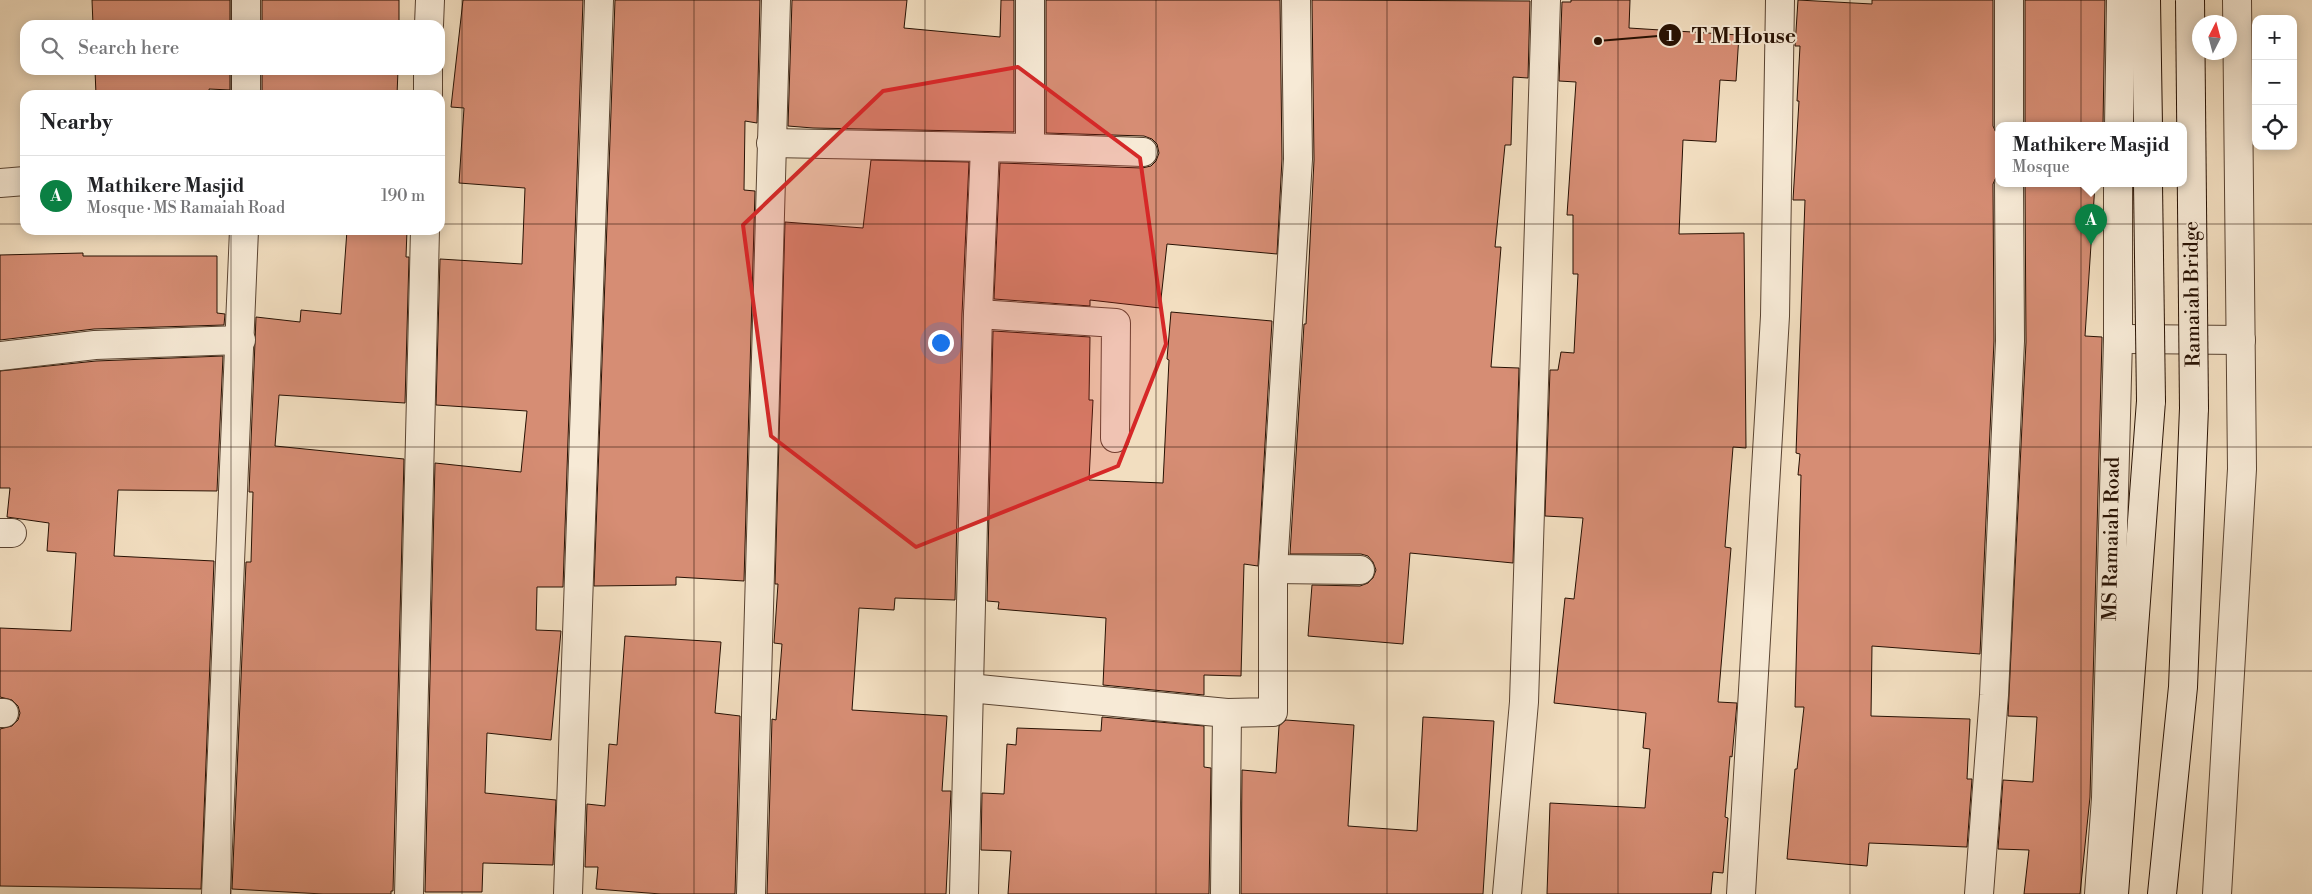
<!DOCTYPE html>
<html lang="en">
<head>
<meta charset="utf-8">
<style>
	body { margin:0; font-family:"Libre Bodoni",serif; background:#f2f2f2; color:#202124 }
	.controls { position:absolute; right:15px; top:15px; display:grid; overflow:hidden; border-radius:10px; box-shadow:0 2px 12px #0003 }
	.controls button { width:45px; height:45px; display:grid; place-items:center; padding:0; border:0; border-bottom:1px solid #e0e0e0; background:#fff; color:#202124; font:25px sans-serif }
	.compass { position:absolute; left:2192px; top:15px; width:45px; height:45px; border-radius:50%; background:#fff; box-shadow:0 2px 12px #0003; rotate:6deg }
	.you { position:absolute; left:940px; top:342px; width:18px; height:18px; margin:-12px; border:4px solid #fff; border-radius:50%; background:#1a73e8; box-shadow:0 0 0 8px #1a73e833 }
	.badge { display:grid; place-items:center; width:32px; height:32px; border-radius:50%; background:#0b8043; color:#fff; font-size:16px; font-weight:700 }
	.pin { position:absolute; translate:-50% -41px; filter:drop-shadow(0 1px 2px #0008) }
	.pin::after { content:''; position:absolute; top:26px; width:18px; height:15px; background:inherit; clip-path:polygon(0 0,100% 0,50% 100%) }
	.popup { position:absolute; left:1995px; top:122px; width:192px; height:65px; box-sizing:border-box; display:grid; place-content:center; border-radius:10px; background:#fff; filter:drop-shadow(0 1px 4px #0005); font-size:16px; white-space:nowrap; color:#757577 }
	.popup b { font-size:19px; color:#202124 }
	.popup::after { content:''; position:absolute; left:50%; top:100%; margin-left:-10px; border:10px solid transparent; border-top-color:#fff }
	.list { margin:0; padding:0; list-style:none }
	h2 { display:flex; justify-content:space-between; align-items:center; height:65px; margin:0; padding:0 20px; font-size:21px }
	h2 small { font-size:16px; font-weight:400; color:#757577 }
	.list li { display:grid; grid-template-columns:32px 1fr auto; gap:15px; align-items:center; box-sizing:border-box; height:80px; padding:0 20px; border-top:1px solid #e0e0e0 }
	.list b { display:block; font-size:19px; white-space:nowrap }
	.list p { margin:0; font-size:16px; white-space:nowrap; color:#757577 }
	.list em { font-size:16px; font-style:normal; color:#757577 }
	.icon { flex:none; width:28px; height:28px; fill:none; stroke:currentColor; stroke-width:2; stroke-linecap:round; stroke-linejoin:round }
	.map { position:relative; flex:none; width:2312px; height:894px; overflow:hidden }
	.search { position:absolute; background:#fff; box-shadow:0 2px 12px #0003; left:20px; top:20px; width:425px; height:55px; display:flex; align-items:center; gap:12px; box-sizing:border-box; padding:0 18px; border-radius:15px; color:#757577; font-size:19px }
	.panel { position:absolute; background:#fff; box-shadow:0 2px 12px #0003; left:20px; top:90px; width:425px; height:145px; border-radius:15px }
	.map>svg:first-child { display:block }
</style>
</head>
<body>
<div class="map">
<svg width="2312" height="894" viewBox="0 0 2312 894">
	<rect width="100%" height="100%" fill="#f2dec0"/>
	<filter id="stains"><feTurbulence type="fractalNoise" baseFrequency=".004" numOctaves="4"/><feColorMatrix values="0 0 0 0 .2 0 0 0 0 .09 0 0 0 0 .02 0 0 0 .5 -.17"/></filter>
	<radialGradient id="worn" r=".72"><stop offset=".6" stop-color="#630" stop-opacity="0"/><stop offset="1" stop-color="#630" stop-opacity=".3"/></radialGradient>
	<g fill="#d68d74" stroke="#271103">
		<path d="M92 0H230V25H93Z"/>
		<rect x="262" y="0" width="137" height="25"/>
		<path d="M463 0H583L563 587H537L536 630 561 631 551 740 487 733 485 793 556 800 553 865 483 863 482 892H425L435 463 521 472 527 411 436 405 440 259 522 264 525 188 459 183 464 108 451 107Z"/>
		<path d="M615 0H760L757 123 745 121 744 190 755 191 744 581 676 577V585L594 586Z"/>
		<path d="M792 0H907L904 28 1000 37 1001 0H1014V132L813 128 788 126Z"/>
		<path d="M1046 0H1280L1282 159 1277 254 1167 244 1160 308 1090 300V306L994 299 1000 163 1142 168 1151 166 1156 161 1159 153 1157 144 1152 139 1144 136 1046 133Z"/>
		<path d="M1312 0 1530 1 1528 78 1513 77 1511 145H1505L1495 247H1501L1491 367 1519 368 1513 563 1410 553 1403 644 1308 636 1312 585 1360 586 1368 583 1373 578 1376 570 1373 562 1368 556 1361 554H1290L1304 324H1306L1314 160Z"/>
		<path d="M1571 0H1630L1629 28 1739 35 1736 81 1720 80 1716 142 1683 140 1679 234 1744 233 1746 448 1733 447 1725 547 1731 548 1718 702 1737 703 1732 757 1730 756 1725 817 1728 818 1723 873 1713 872 1711 894H1547L1550 803 1645 808 1650 749 1643 748 1646 713 1554 703 1565 598 1574 599 1583 518 1545 516 1550 370H1558L1561 352 1574 353 1578 274H1573V215H1567L1576 82 1559 81 1562 2H1571Z"/>
		<path d="M1798 0 1872 4V0H1993V126L1998 137V173L1993 184 1994 341 1980 654 1872 646 1871 716 1970 719 1967 779H1972L1967 847 1869 843 1867 866 1787 859 1795 769H1797L1804 707H1795L1801 475H1798L1800 454 1796 453 1805 200H1793L1799 101H1797L1800 46H1795Z"/>
		<path d="M2025 0H2105L2103 126H2025Z"/>
		<path d="M95 70H230V90L209 89 210 95H96Z"/>
		<path d="M262 70H398L397 95 262 91Z"/>
		<path d="M871 160 969 162 962 314 955 600 895 598 894 610 859 608 852 710 947 716 942 791H951L946 894H767L772 719 776 720 782 644 774 643 778 584H775L785 222 863 228Z"/>
		<path d="M2025 184H2095L2085 336 2102 337V339L2090 797 2080 894H2024L2029 850 1998 849 2003 780 2033 782 2037 717 2008 716 2026 342Z"/>
		<path d="M347 230H407L406 257H409L405 403 279 395 275 446 404 459 393 891H391V894H323L232 889 246 562H251L253 492H249L256 317 300 322 301 310 341 314Z"/>
		<path d="M83 253V256H217V313L225 314 224 325 94 329 0 340V255Z"/>
		<path d="M1171 312 1272 321 1258 566 1244 564 1241 676 1204 675V695L1103 685 1106 618 998 609 999 602 987 601 993 331 1090 337 1089 400H1093L1089 480 1163 483 1169 360 1167 359Z"/>
		<path d="M223 356 217 491 118 490 114 556 214 561 201 889 0 886V729L12 726 18 720 20 713 18 706 12 700 0 697V628L71 631 76 553 47 551 49 523 7 517 10 488H0V371L96 361Z"/>
		<path d="M625 636 721 642 715 713 740 716 735 894H661L596 889 598 867H585L587 804 605 806 609 744 617 745Z"/>
		<path d="M1102 717 1204 726V767L1211 768 1209 894H1008L1011 851 981 850 982 793 1004 794 1007 744 1016 745 1017 728 1101 731Z"/>
		<path d="M1423 717 1494 721 1483 894H1241L1242 770 1276 773 1279 726 1286 720 1354 725 1348 826 1417 831Z"/>
	</g>
	<g fill="none" stroke-linecap="round" stroke-linejoin="round">
		<g stroke="#5a4432" stroke-width="30">
			<g id="minor">
				<path d="M246 0V25"/>
				<path d="M2009 0V126"/>
				<path d="M429 25 430 0"/>
				<path d="M246 70V95"/>
				<path d="M428 95V70"/>
				<path d="M2119 126 2121 0"/>
				<path d="M771 143 985 147"/>
				<path d="M1030 148 1143 152"/>
				<path d="M0 183 25 181"/>
				<path d="M978 314 1116 323 1115 438"/>
				<path d="M2127 339 2241 340"/>
				<path d="M0 356 95 345 241 340"/>
				<path d="M0 533H12"/>
				<path d="M1273 569 1360 570"/>
				<path d="M969 688 1227 713 1273 712V569L1298 159 1296 0"/>
				<path d="M0 713H4"/>
				<path d="M216 894 244 230"/>
				<path d="M409 894 425 230"/>
				<path d="M568 894 599 0"/>
				<path d="M751 894 776 0"/>
				<path d="M964 894 978 314 985 147 1030 148V0"/>
				<path d="M1225 894 1227 713"/>
				<path d="M1507 894 1524 702 1546 0"/>
				<path d="M1741 894 1775 316 1780 0"/>
				<path d="M1979 894 1994 695 2010 341 2009 184"/>
				<path d="M2099 894 2106 798 2118 339V184"/>
				<path d="M2217 894 2242 469 2237 0"/>
			</g>
		</g>
		<g stroke="#271103" stroke-width="30">
			<g id="secondary">
				<path d="M2146 0 2148 126"/>
				<path d="M2114 894 2151 401"/>
				<path d="M2162 894 2183 687 2194 408"/>
			</g>
		</g>
		<use href="#minor" stroke="#f7ead6" stroke-width="28"/>
		<use href="#secondary" stroke="#f7ead6" stroke-width="28"/>
		<g stroke="#271103" stroke-width="30" stroke-linecap="butt">
			<g id="secondary-bridge">
				<path d="M2190 0 2194 408"/>
				<path d="M2148 184 2151 401"/>
			</g>
		</g>
		<use href="#secondary-bridge" stroke="#f7ead6" stroke-width="28"/>
	</g>
	<path fill="#d62828" fill-opacity="0.2" stroke="#d62828" stroke-width="4" stroke-linejoin="round" d="M1018 67 1140 158 1166 344 1118 466 916 547 771 436 743 225 883 91Z"/>
	<path fill="none" stroke="#271103" stroke-width="1" stroke-opacity="0.55" d="M231 0V25M462 0V894M694 0V894M925 0V894M1156 0V894M1387 0V894M1618 0V894M1850 0V894M2081 0V894M231 70V95M0 224H25M440 224H2312M231 230V894M0 447H2312M0 671H2312"/>
	<g text-anchor="middle" dominant-baseline="central" stroke-width="4" stroke-linejoin="round" paint-order="stroke">
		<g font-size="20" fill="#271103" stroke="#f7ead6">
			<text transform="translate(2193 294) rotate(-91)">Ramaiah Bridge</text>
			<text transform="translate(2112 539) rotate(-89)">MS Ramaiah Road</text>
		</g>
	</g>
	<path fill="none" stroke="#271103" stroke-width="2" d="M1598 41L1670 35"/>
	<g fill="#271103" stroke="#f7ead6" stroke-width="2">
		<circle cx="1598" cy="41" r="5"/>
		<circle cx="1670" cy="35" r="12"/>
	</g>
	<g font-size="15" text-anchor="middle" font-weight="bold" fill="#fff">
		<text x="1670" y="41">1</text>
	</g>
	<g font-size="21" text-anchor="middle" font-weight="bold" fill="#271103" stroke="#f7ead6" stroke-width="4" stroke-linejoin="round" paint-order="stroke">
		<text x="1744" y="43">T M House</text>
	</g>
	<rect width="100%" height="100%" filter="url(#stains)"/>
	<rect width="100%" height="100%" fill="url(#worn)"/>
</svg>
<div class="controls">
<button>+</button>
<button>−</button>
<button><svg class="icon" aria-label="locate" viewBox="0 0 24 24"><circle cx="12" cy="12" r="6"/><path d="M12 2v4M12 18v4M2 12h4M18 12h4"/></svg></button>
</div>
<svg class="compass" viewBox="-18 -18 36 36"><path d="M0-13l5 13h-10z" fill="#e53935"/><path d="M0 13l5-13h-10z" fill="#757577"/></svg>
<div class="you"></div>
<div class="pin badge" style="left:2091px;top:245px">A</div>
<div class="popup"><b>Mathikere Masjid</b>Mosque</div>
<div class="search"><svg class="icon" aria-label="search" viewBox="0 0 24 24"><circle cx="10" cy="10" r="6"/><path d="M15 15l6 6"/></svg>Search here</div>
<section class="panel">
<h2>Nearby<small></small></h2>
<ul class="list">
<li><span class="badge">A</span><div><b>Mathikere Masjid</b><p>Mosque · MS Ramaiah Road</p></div><em>190 m</em></li>
</ul>
</section>
</div>
</body>
</html>
